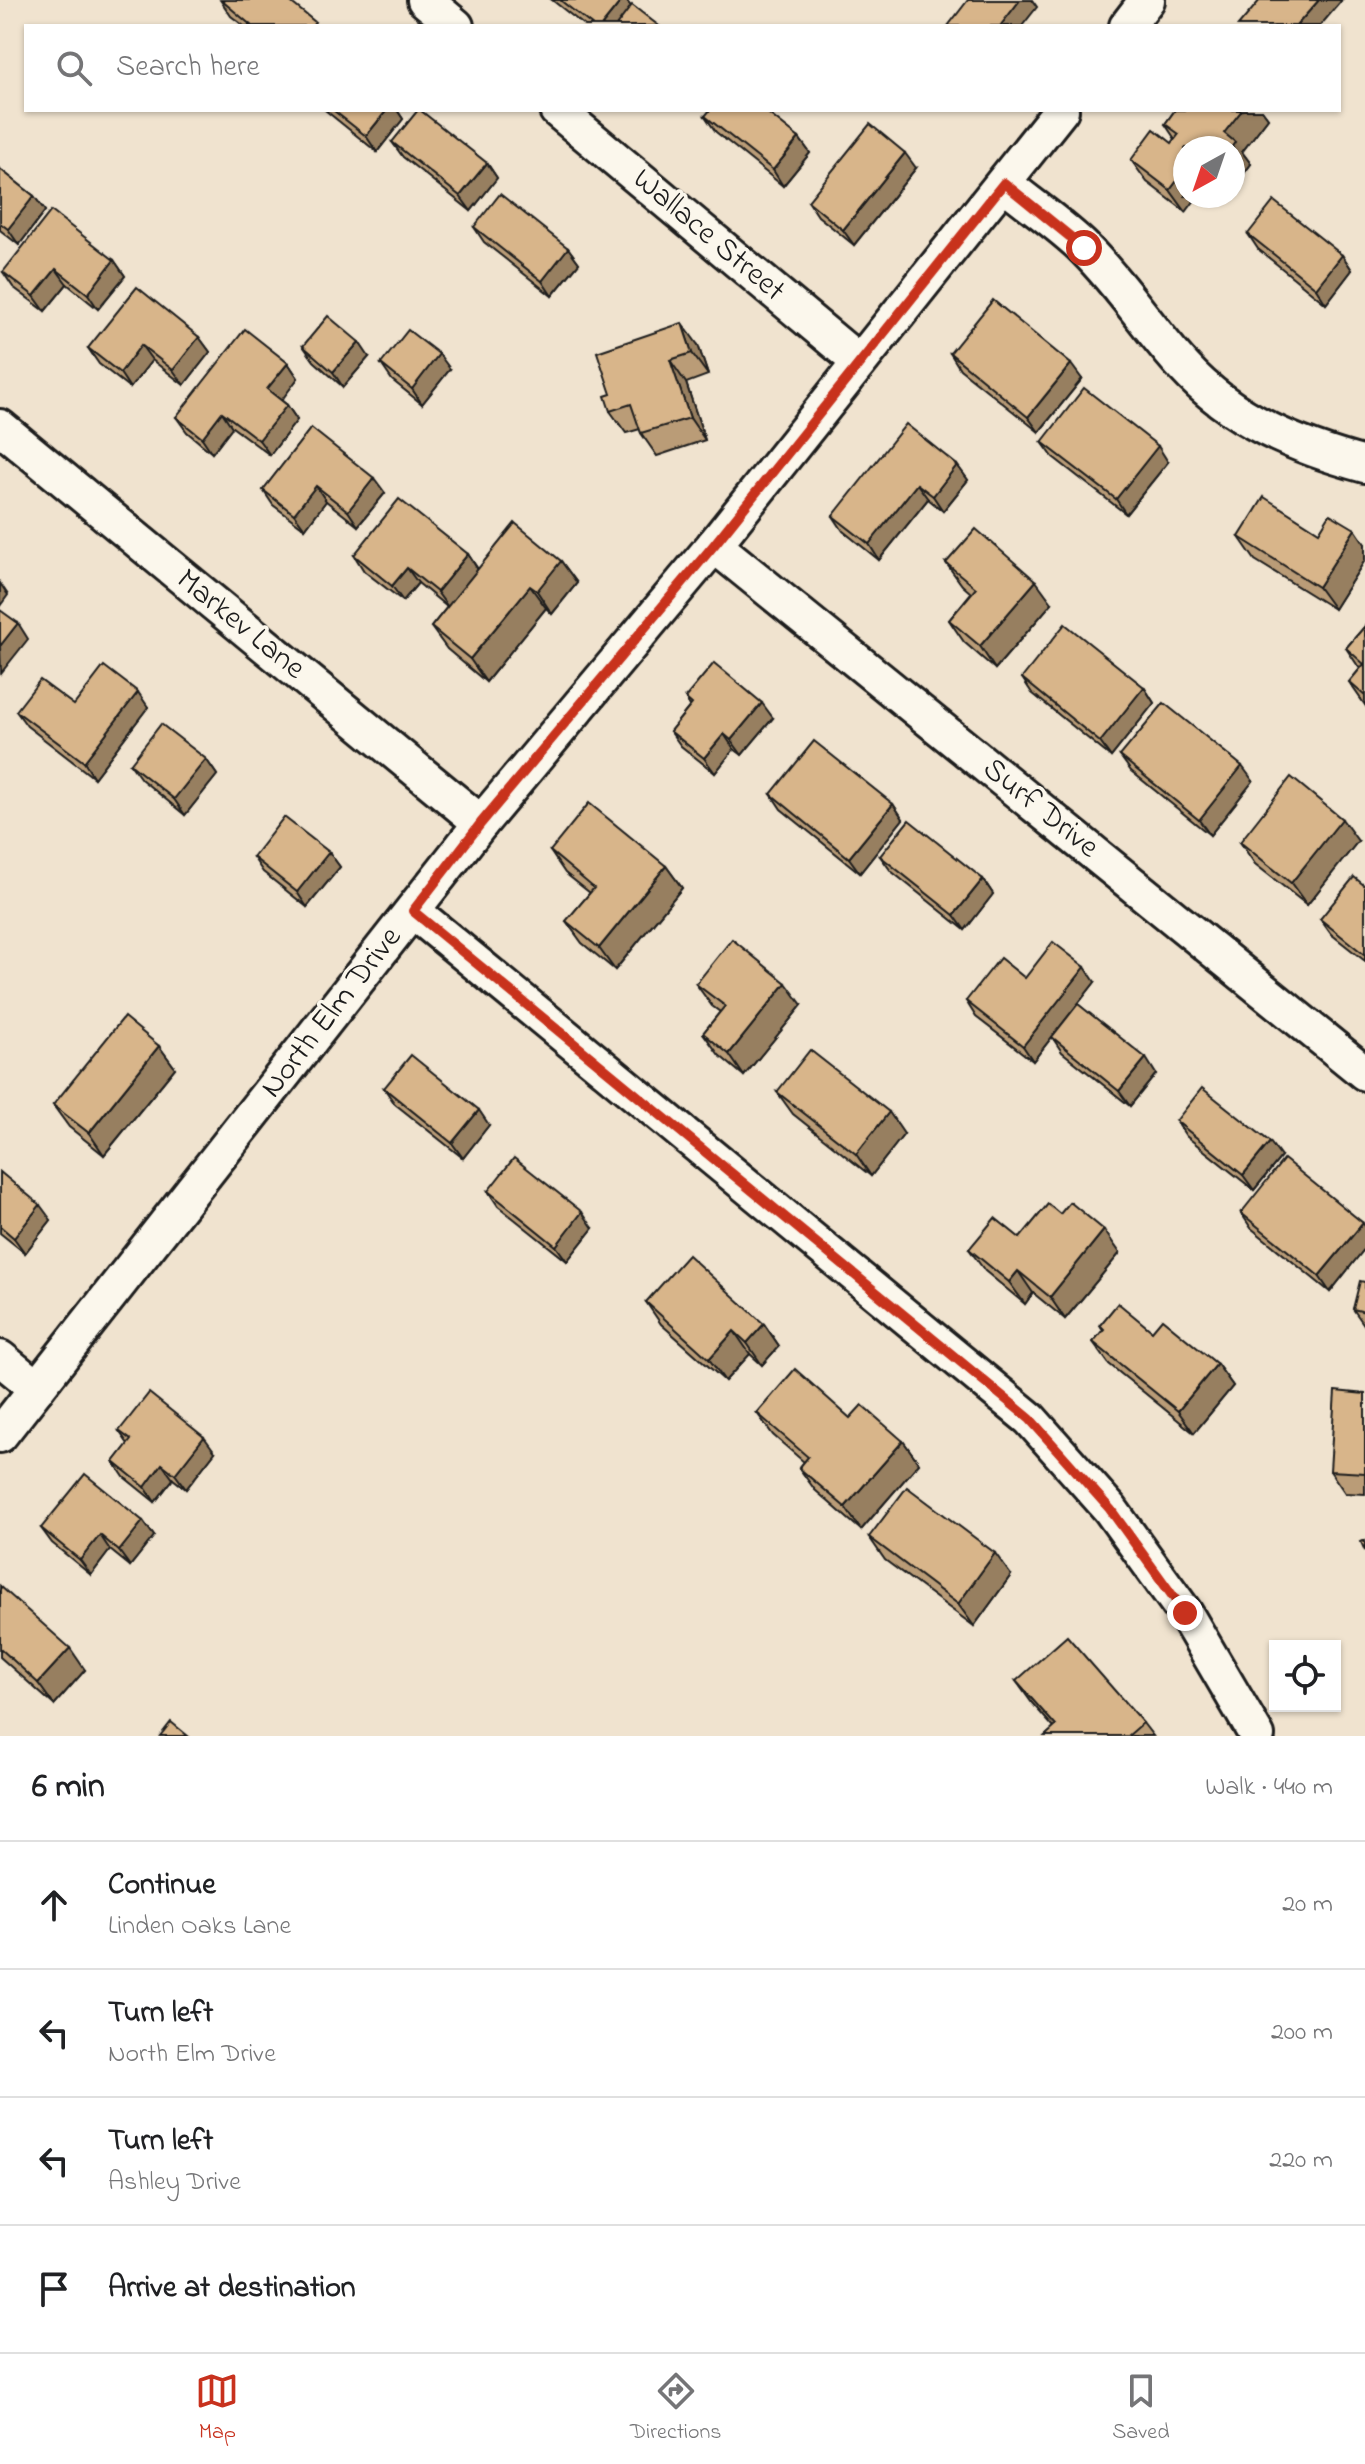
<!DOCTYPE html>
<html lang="en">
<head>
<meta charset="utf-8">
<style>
	body { margin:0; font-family:"Indie Flower",sans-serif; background:#f2f2f2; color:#202124 }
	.controls { position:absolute; right:24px; bottom:24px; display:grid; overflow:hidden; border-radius:0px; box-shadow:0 2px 6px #0004 }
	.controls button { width:72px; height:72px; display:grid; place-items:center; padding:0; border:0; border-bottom:2px solid #e0e0e0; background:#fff; color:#202124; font:40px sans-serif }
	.compass { position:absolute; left:1173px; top:136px; width:72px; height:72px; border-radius:50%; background:#fff; box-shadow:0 2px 6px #0004; rotate:220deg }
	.stop { position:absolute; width:24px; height:24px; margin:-18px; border:6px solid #c8321e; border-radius:50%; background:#fff }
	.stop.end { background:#c8321e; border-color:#fff; box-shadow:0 2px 8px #0008 }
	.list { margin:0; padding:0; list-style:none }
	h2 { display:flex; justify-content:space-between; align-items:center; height:104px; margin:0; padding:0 32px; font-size:34px }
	h2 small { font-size:26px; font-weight:400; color:#757577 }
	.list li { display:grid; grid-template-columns:52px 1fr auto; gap:24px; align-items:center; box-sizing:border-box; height:128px; padding:0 32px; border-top:2px solid #e0e0e0 }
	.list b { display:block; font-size:30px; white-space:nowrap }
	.list p { margin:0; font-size:26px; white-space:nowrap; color:#757577 }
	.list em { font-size:26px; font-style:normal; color:#757577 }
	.icon { flex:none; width:44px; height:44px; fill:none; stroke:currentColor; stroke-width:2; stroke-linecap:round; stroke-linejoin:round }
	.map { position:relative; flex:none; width:1365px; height:1736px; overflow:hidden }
	.search { position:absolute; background:#fff; box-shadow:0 2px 6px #0004; left:24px; right:24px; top:24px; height:88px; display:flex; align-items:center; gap:20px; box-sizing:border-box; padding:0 28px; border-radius:0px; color:#757577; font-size:30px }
	.sheet { height:616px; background:#fff }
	nav { display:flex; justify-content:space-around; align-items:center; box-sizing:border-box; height:112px; border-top:2px solid #e0e0e0; background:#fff; font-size:22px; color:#757577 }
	nav a { display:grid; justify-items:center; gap:4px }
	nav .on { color:#c8321e }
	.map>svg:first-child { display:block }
</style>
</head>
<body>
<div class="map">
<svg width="1365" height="1736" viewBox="0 0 1365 1736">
	<rect width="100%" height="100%" fill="#f0e3cf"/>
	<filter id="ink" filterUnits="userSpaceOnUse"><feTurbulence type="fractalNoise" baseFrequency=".0125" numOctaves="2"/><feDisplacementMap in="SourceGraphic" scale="16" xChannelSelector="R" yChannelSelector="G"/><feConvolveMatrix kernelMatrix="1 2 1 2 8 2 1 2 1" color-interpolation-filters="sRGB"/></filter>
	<g filter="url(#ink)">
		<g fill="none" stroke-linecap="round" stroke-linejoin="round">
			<g stroke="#1c1c1c" stroke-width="40">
				<g id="minor">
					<path d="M425 0 456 26"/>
					<path d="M1127 26 1147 0"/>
					<path d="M557 110 859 362"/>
					<path d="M1004 183C1030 205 1061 225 1085 249 1122 286 1149 329 1184 367 1232 420 1298 447 1365 465"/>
					<path d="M0 427 481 823"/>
					<path d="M714 545 1365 1073"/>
					<path d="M413 911 1030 1419 1110 1509 1185 1613 1257 1736"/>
					<path d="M0 1358 37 1388"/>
					<path d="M0 1435 481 823 714 545 1061 110"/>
				</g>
			</g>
			<use href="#minor" stroke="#fbf7ec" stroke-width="34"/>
		</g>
		<g fill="#ba9c77" stroke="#1c1c1c" stroke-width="2">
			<path d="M552 0H626L631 7 659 26H585Z"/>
			<path d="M221 1 318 26H244L231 16Z"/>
			<path d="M325 110H397L403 119 377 152Z"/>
			<path d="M1175 110H1262L1268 118 1242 152 1251 164 1235 185 1233 183V148H1185L1186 212 1147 182 1131 160 1172 143 1175 139 1165 124Z"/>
			<path d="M705 116 799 138 810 153 783 186 716 132Z"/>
			<path d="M392 142 487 163 497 178 471 211 403 157Z"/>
			<path d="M916 168 854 245 818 216 808 201Z"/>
			<path d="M0 169 34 196 45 211 19 245 0 230Z"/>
			<path d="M474 227 568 248 579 263 552 296 484 242Z"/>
			<path d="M1248 234 1342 255 1352 270 1326 304 1258 249Z"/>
			<path d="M114 260 125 276 98 309 67 284 45 311 13 287 3 272Z"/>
			<path d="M199 337 210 352 184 385 152 360 130 388 99 364 88 348Z"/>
			<path d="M698 345 708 375 686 383 705 440 657 456 641 433 640 429 626 433 610 411 611 394Z"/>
			<path d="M303 346 369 357 343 387 314 361Z"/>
			<path d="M950 353 1082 379 1039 432 960 369Z"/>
			<path d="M288 363 298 378 281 400 287 405 297 420 270 455 232 427 212 453 187 432 176 417Z"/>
			<path d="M381 364 450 369 422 404 392 380Z"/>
			<path d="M311 428 385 493 358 526 326 501 305 529 273 505 263 490Z"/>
			<path d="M1042 442 1168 462 1126 514 1053 457Z"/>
			<path d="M957 465 968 480 943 511 928 499 879 560 843 531 833 516Z"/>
			<path d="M1319 532 1365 544V560L1334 609 1255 560 1239 537Z"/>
			<path d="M468 554 478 569 561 561 577 583 552 614 546 608 486 682 447 649 431 627 447 607 418 583 403 601 364 571 354 555Z"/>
			<path d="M946 563 1052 603 995 669 964 642 949 620 971 593 962 585Z"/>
			<path d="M1365 626V705L1349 682 1360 669 1346 648Z"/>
			<path d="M1022 678 1144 687 1154 703 1111 757 1032 693Z"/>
			<path d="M685 698 773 718 742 755 734 749 715 773 681 746 670 731 690 706Z"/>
			<path d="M74 705 148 707 94 778 27 726 16 711Z"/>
			<path d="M1120 756 1253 781 1210 835 1131 771Z"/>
			<path d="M206 759 217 775 185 815 141 779 130 764Z"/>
			<path d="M771 794 893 804 903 819 860 873 781 809Z"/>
			<path d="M1358 841 1307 905 1255 864 1240 842Z"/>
			<path d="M550 851 666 866 682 888 615 970 582 943 566 921 590 893 565 873Z"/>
			<path d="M329 852 340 867 307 907 263 872 253 857Z"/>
			<path d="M880 856 983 879 993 894 965 930 891 871Z"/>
			<path d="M1365 886V961L1331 934 1320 919Z"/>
			<path d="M1025 978 1095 982 1078 1004 1156 1074 1130 1106 1062 1052 1052 1037 1033 1061 976 1017 966 1001Z"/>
			<path d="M696 984 802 1005 744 1076 719 1055 703 1033 720 1012 712 1006Z"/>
			<path d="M159 1046 175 1068 104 1155 69 1127 53 1105Z"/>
			<path d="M384 1088 489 1125 463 1158 395 1104Z"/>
			<path d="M777 1092 904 1134 871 1176 793 1114Z"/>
			<path d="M1176 1121 1281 1157 1254 1190 1186 1136Z"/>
			<path d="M0 1172 51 1220 25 1253 0 1233Z"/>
			<path d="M488 1191 593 1228 567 1261 498 1206Z"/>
			<path d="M1241 1213 1365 1226V1248L1330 1292 1251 1228Z"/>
			<path d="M1060 1214 1120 1253 1065 1319 1033 1293 1025 1304 985 1271 969 1249 1020 1238Z"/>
			<path d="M1365 1282V1326L1353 1309Z"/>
			<path d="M646 1302 764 1324 779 1346 762 1365 750 1354 725 1381 661 1324Z"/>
			<path d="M1100 1325 1152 1331 1217 1364 1233 1386 1194 1433 1109 1364 1093 1342 1103 1330Z"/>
			<path d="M1365 1394V1494L1345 1493 1330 1471Z"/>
			<path d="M757 1413 850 1418 903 1441 919 1463 861 1530 815 1490 799 1468 804 1462 773 1435Z"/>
			<path d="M119 1431 215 1452 186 1489 173 1479 155 1502 124 1477 114 1462 128 1444Z"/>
			<path d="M143 1521 154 1536 130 1566 110 1550 91 1575 52 1543 41 1528Z"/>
			<path d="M869 1537 1011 1575 974 1626 885 1560Z"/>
			<path d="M0 1586 85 1670 54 1705 0 1657Z"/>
			<path d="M1016 1681 1143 1723 1153 1736H1045L1054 1728 1032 1703Z"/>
		</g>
		<g fill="#977f61" stroke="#1c1c1c" stroke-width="2">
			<path d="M622 0H626L635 12 624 26H601Z"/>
			<path d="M1020 0H1032L1037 7 1022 26H1000Z"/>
			<path d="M1319 0H1342L1320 26H1296Z"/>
			<path d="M387 110H397L403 119 377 152 366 136Z"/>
			<path d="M1242 110H1262L1268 118 1242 152 1251 164 1235 185 1233 182V148H1231L1224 133Z"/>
			<path d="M799 138 810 153 783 186 773 170Z"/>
			<path d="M905 153 916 168 854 245 843 230Z"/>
			<path d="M487 163 497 178 471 211 460 196Z"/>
			<path d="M1185 170V196H1198L1186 212 1170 190Z"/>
			<path d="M34 196 45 211 19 245 8 229Z"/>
			<path d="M568 248 579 263 552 296 542 281Z"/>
			<path d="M1342 255 1352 270 1326 304 1316 288Z"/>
			<path d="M114 260 125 276 98 309 88 294Z"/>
			<path d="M56 269 67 284 45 311 34 296Z"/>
			<path d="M682 323 698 345 708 375 692 353Z"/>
			<path d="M199 337 210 352 184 385 173 370Z"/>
			<path d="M359 342 369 357 343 387 333 372Z"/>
			<path d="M141 345 152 360 130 388 120 373Z"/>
			<path d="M439 354 450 369 422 404 412 389Z"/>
			<path d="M670 360 686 383 705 440 690 418Z"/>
			<path d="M288 363 298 378 278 405 267 389Z"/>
			<path d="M1071 364 1082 379 1039 432 1028 417Z"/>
			<path d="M287 405 297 420 270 455 259 440Z"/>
			<path d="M222 412 232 427 212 453 202 438Z"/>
			<path d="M1158 446 1168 462 1126 514 1116 499Z"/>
			<path d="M957 465 968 480 943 511 933 496Z"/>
			<path d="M374 478 385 493 358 526 348 511Z"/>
			<path d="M917 484 928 499 879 560 869 544Z"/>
			<path d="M316 486 326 501 305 529 294 514Z"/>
			<path d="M1355 529 1365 544V560L1334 609 1318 587Z"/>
			<path d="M468 554 478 570 448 607 437 592Z"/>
			<path d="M561 561 577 583 552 614 537 591Z"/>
			<path d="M407 568 418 583 403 601 392 586Z"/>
			<path d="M1036 581 1052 603 995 669 980 646Z"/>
			<path d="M0 583 8 595 0 606Z"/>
			<path d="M530 586 546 608 486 682 470 659Z"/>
			<path d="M18 623 28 639 1 673 0 646Z"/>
			<path d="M1144 687 1154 703 1111 757 1100 742Z"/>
			<path d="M138 692 148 707 94 778 84 762Z"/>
			<path d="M762 703 773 718 742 755 731 740Z"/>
			<path d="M724 734 734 749 715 773 704 758Z"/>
			<path d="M206 759 217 775 185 815 174 799Z"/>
			<path d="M1242 766 1253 781 1210 835 1199 820Z"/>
			<path d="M893 804 903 819 860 873 849 858Z"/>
			<path d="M1342 819 1358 841 1307 905 1291 883Z"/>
			<path d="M329 852 340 867 307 907 297 892Z"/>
			<path d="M666 866 682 888 615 970 599 948Z"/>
			<path d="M983 879 993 894 965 930 954 915Z"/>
			<path d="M1085 967 1095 982 1033 1061 1023 1046Z"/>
			<path d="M786 983 802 1005 744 1076 729 1054Z"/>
			<path d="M159 1046 175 1068 104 1155 89 1133Z"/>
			<path d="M1146 1058 1156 1074 1130 1106 1119 1091Z"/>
			<path d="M479 1110 489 1125 463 1158 452 1143Z"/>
			<path d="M889 1112 904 1134 871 1176 856 1154Z"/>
			<path d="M1270 1142 1281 1157 1254 1190 1243 1175Z"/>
			<path d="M40 1205 51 1220 25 1253 14 1238Z"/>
			<path d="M582 1212 593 1228 567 1261 556 1246Z"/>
			<path d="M1363 1223 1365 1226V1248L1330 1292 1319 1276Z"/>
			<path d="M1104 1230 1120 1253 1065 1319 1050 1297Z"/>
			<path d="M1018 1271 1033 1293 1025 1304 1009 1282Z"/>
			<path d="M764 1324 779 1346 762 1365 747 1343Z"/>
			<path d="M734 1331 750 1354 725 1381 709 1359Z"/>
			<path d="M1217 1364 1233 1386 1194 1433 1178 1411Z"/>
			<path d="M204 1437 215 1452 186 1489 175 1474Z"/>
			<path d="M903 1441 919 1463 861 1530 845 1507Z"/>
			<path d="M162 1464 173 1479 155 1502 145 1487Z"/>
			<path d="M143 1521 154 1536 130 1566 119 1551Z"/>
			<path d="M100 1535 110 1550 91 1575 80 1560Z"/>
			<path d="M995 1553 1011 1575 974 1626 958 1604Z"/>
			<path d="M70 1648 85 1670 54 1705 38 1683Z"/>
		</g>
		<g fill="#d8b58a" stroke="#1c1c1c" stroke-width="2">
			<path d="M221 0H288L315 22 312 26H252Z"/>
			<path d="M560 0H622L601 26H593Z"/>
			<path d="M968 0H1020L1000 26H948Z"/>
			<path d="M1260 0H1319L1296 26H1238Z"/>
			<path d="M632 5 659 26H616Z"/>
			<path d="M333 110H387L366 136Z"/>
			<path d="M418 110H420L487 163 460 196 392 142Z"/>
			<path d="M710 110H764L799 138 773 170 705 116Z"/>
			<path d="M1175 110H1242L1224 133 1235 142 1231 148H1185V170L1170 190 1131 160 1154 129 1172 143 1179 134 1165 124Z"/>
			<path d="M870 124 905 153 843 230 808 201Z"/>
			<path d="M0 169 34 196 8 229 0 223Z"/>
			<path d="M500 194 568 248 542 281 474 227Z"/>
			<path d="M1274 201 1342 255 1316 288 1248 234Z"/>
			<path d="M51 211 114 260 88 294 56 269 34 296 3 272Z"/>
			<path d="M137 287 199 337 173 370 141 345 120 373 88 348Z"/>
			<path d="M993 300 1071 364 1028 417 950 353Z"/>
			<path d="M328 316 359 342 333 372 303 346Z"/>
			<path d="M682 323 692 353 670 360 690 418 641 433 631 404 610 411 605 396 611 394 597 352Z"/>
			<path d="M245 329 288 363 267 389 287 405 259 440 222 412 202 438 176 417Z"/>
			<path d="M408 330 439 354 412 389 381 364Z"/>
			<path d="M1084 388 1158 446 1116 499 1042 442Z"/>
			<path d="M906 424 957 465 933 496 917 484 869 544 833 516Z"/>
			<path d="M311 428 374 478 348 511 316 486 294 514 263 490Z"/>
			<path d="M1264 497 1319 532 1330 514 1355 529 1318 587 1239 537Z"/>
			<path d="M399 499 468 554 437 592 407 568 392 586 354 555Z"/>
			<path d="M515 523 561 561 537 591 530 586 470 659 431 627Z"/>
			<path d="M976 529 1036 581 980 646 949 620 976 588 946 563Z"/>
			<path d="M0 610 18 623 0 646Z"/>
			<path d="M1065 624 1144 687 1100 742 1022 678Z"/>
			<path d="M1365 626V696L1349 682 1364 664 1346 648Z"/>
			<path d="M714 663 762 703 731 740 724 734 704 758 670 731 692 704 685 698Z"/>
			<path d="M104 666 138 692 84 762 16 711 40 680 74 705Z"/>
			<path d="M1164 703 1242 766 1199 820 1120 756Z"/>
			<path d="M161 724 206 759 174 799 130 764Z"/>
			<path d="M814 741 893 804 849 858 771 794Z"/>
			<path d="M1291 777 1342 819 1291 883 1240 842Z"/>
			<path d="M589 803 666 866 599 948 566 921 594 888 550 851Z"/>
			<path d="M284 817 329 852 297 892 253 857Z"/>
			<path d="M909 820 983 879 954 915 880 856Z"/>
			<path d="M1354 877 1365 886V955L1320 919Z"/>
			<path d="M732 939 786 983 729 1054 703 1033 725 1006 696 984Z"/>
			<path d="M1053 942 1085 967 1023 1046 966 1001 1000 958 1025 978Z"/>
			<path d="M1078 1004 1146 1058 1119 1091 1052 1037Z"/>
			<path d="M124 1017 159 1046 89 1133 53 1105Z"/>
			<path d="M810 1050 889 1112 856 1154 777 1092Z"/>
			<path d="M411 1055 479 1110 452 1143 384 1088Z"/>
			<path d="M1202 1088 1270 1142 1243 1175 1176 1121Z"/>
			<path d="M514 1158 582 1212 556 1246 488 1191Z"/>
			<path d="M1284 1159 1363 1223 1319 1276 1241 1213Z"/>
			<path d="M0 1172 40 1205 14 1238 0 1226Z"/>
			<path d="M1070 1202 1104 1230 1050 1297 1018 1271 1009 1282 969 1249 995 1218 1020 1238 1048 1204 1060 1214Z"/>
			<path d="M688 1255 764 1324 747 1343 734 1331 709 1359 646 1302Z"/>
			<path d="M1360 1281 1365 1282V1312L1353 1309Z"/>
			<path d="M1118 1303 1152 1331 1162 1319 1217 1364 1178 1411 1093 1342 1104 1329 1100 1325Z"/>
			<path d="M795 1369 850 1418 862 1405 903 1441 845 1507 799 1468 808 1457 757 1413Z"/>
			<path d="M1335 1391 1365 1394V1473L1330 1471Z"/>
			<path d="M149 1393 204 1437 175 1474 162 1464 145 1487 114 1462 131 1440 119 1431Z"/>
			<path d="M85 1474 143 1521 119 1551 100 1535 80 1560 41 1528Z"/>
			<path d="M907 1487 995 1553 958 1604 869 1537Z"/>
			<path d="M1365 1540V1551L1361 1542Z"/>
			<path d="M0 1586 70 1648 38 1683 0 1648Z"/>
			<path d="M1067 1636 1143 1723 1128 1736H1045L1056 1726 1016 1681Z"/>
			<path d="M171 1722 188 1736H160Z"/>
		</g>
	</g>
	<g fill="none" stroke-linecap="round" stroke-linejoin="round" filter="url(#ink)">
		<path stroke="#c8321e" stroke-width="10" d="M1084 248 1004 183 714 545 481 823 413 911 1030 1419 1110 1509 1185 1613"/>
	</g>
	<g text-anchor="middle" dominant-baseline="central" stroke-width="7" stroke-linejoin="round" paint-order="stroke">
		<g font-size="32" fill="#1c1c1c" stroke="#fbf7ec">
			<text transform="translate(708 236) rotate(40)">Wallace Street</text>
			<text transform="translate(240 625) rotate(39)">Markev Lane</text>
			<text transform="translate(1040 809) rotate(39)">Surf Drive</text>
			<text transform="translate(332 1013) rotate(-52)">North Elm Drive</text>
		</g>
	</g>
</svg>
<div class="controls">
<button><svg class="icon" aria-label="locate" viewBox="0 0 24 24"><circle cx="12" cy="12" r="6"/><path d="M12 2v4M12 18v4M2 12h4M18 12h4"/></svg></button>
</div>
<svg class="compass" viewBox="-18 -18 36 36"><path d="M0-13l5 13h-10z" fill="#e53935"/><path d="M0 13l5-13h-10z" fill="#757577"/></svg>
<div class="stop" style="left:1084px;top:248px"></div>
<div class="stop end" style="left:1185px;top:1613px"></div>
<div class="search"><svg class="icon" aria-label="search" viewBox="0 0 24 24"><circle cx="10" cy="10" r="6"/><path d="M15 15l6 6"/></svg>Search here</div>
</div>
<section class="sheet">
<h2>6 min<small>Walk · 440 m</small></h2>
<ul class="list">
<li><svg class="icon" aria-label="ahead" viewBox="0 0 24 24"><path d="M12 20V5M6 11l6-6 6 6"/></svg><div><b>Continue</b><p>Linden Oaks Lane</p></div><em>20 m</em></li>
<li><svg class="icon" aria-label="left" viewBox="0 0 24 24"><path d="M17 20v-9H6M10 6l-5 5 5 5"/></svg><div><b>Turn left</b><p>North Elm Drive</p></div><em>200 m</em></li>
<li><svg class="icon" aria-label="left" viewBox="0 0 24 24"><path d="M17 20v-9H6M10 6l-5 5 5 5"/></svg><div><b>Turn left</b><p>Ashley Drive</p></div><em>220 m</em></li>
<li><svg class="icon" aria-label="arrive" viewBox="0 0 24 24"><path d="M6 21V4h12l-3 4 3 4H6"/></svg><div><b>Arrive at destination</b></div></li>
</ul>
</section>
<nav>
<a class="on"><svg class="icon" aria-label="map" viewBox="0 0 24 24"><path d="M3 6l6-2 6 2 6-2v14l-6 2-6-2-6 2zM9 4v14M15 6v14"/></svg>Map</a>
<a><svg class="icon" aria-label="directions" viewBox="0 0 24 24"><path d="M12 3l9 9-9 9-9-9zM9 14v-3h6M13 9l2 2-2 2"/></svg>Directions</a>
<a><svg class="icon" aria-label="saved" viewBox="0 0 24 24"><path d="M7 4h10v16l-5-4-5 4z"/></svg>Saved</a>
</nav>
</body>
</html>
